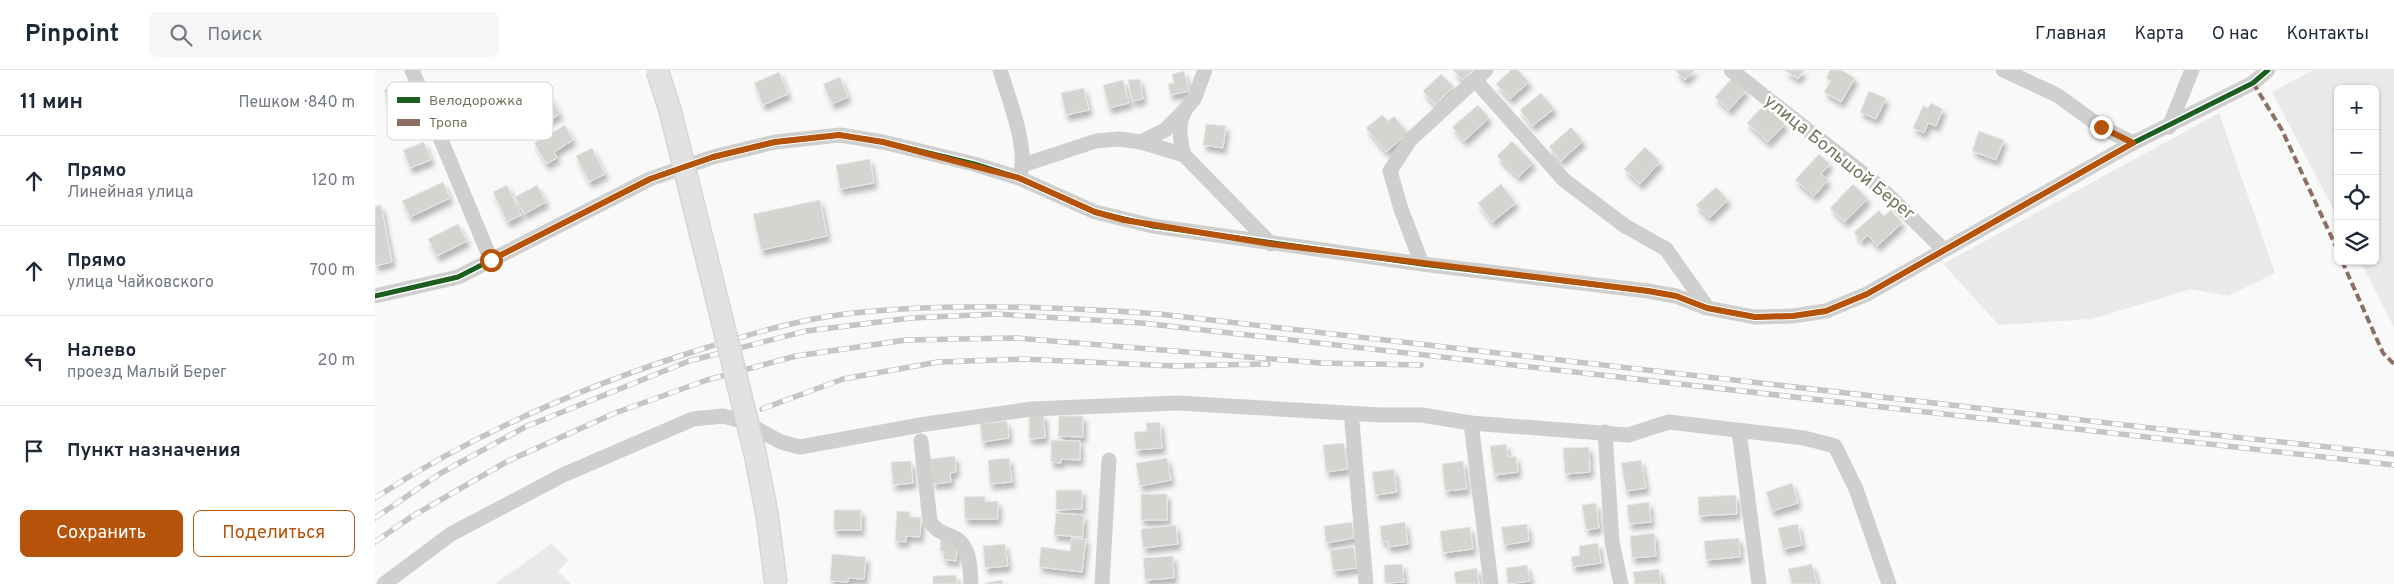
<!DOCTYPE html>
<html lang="ru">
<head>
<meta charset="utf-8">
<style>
	body { margin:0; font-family:Overpass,sans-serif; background:#f6f6f7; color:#1f2937 }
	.controls { position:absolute; right:15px; top:15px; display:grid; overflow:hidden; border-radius:8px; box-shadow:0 1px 4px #0004 }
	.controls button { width:45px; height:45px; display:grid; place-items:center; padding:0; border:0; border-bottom:1px solid #e0e1e3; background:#fff; color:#1f2937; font:25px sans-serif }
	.stop { position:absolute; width:15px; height:15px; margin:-11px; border:4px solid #b45309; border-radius:50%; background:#fff }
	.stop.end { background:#b45309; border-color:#fff; box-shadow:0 1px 5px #0008 }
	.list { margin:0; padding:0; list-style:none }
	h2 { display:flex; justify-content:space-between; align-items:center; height:65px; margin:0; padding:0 20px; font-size:21px }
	h2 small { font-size:16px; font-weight:400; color:#747a83 }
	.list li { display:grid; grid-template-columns:32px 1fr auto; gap:15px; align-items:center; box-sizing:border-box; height:90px; padding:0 20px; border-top:1px solid #e0e1e3 }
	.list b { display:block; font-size:19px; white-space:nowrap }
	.list p { margin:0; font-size:16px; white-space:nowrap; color:#747a83 }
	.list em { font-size:16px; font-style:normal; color:#747a83 }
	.actions { display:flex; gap:10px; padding:15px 20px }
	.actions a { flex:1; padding:11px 0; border:1px solid #b45309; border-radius:8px; text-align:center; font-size:18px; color:#b45309 }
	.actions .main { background:#b45309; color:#fff }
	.icon { flex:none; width:28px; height:28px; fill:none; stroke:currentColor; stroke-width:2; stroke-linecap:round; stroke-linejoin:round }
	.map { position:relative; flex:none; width:2019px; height:514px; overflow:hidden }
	header { display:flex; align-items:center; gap:30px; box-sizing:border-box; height:70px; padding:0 25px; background:#fff; border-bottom:1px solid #e0e1e3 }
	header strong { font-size:24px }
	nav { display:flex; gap:28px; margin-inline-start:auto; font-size:18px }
	.search { width:350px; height:45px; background:#f6f6f7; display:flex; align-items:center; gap:12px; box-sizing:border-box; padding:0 18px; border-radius:8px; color:#747a83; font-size:19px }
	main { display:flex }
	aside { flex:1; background:#fff }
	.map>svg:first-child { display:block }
</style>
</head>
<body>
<header>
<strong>Pinpoint</strong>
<div class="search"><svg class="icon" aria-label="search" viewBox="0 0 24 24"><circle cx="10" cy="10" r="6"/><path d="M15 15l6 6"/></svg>Поиск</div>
<nav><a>Главная</a><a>Карта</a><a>О нас</a><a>Контакты</a></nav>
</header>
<main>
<aside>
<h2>11 мин<small>Пешком · 840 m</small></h2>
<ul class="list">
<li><svg class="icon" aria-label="ahead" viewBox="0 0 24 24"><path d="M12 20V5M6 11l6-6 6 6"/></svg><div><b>Прямо</b><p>Линейная улица</p></div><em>120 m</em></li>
<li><svg class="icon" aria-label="ahead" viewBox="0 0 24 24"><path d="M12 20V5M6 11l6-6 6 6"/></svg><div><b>Прямо</b><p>улица Чайковского</p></div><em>700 m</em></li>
<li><svg class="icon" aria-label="left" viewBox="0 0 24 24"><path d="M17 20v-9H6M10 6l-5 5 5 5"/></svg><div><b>Налево</b><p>проезд Малый Берег</p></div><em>20 m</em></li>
<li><svg class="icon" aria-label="arrive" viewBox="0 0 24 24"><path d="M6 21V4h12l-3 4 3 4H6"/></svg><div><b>Пункт назначения</b></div></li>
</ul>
<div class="actions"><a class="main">Сохранить</a><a>Поделиться</a></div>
</aside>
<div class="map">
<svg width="2019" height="514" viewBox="0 0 2019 514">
	<defs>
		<filter id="shadow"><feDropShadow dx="3" dy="5.5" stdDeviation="2.5" flood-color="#0004"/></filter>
	</defs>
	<rect width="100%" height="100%" fill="#f9f9f9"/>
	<g fill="#eae9e7">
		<path d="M1938 0H2019V257L1985 191H2000V19H1963V148L1897 22Z"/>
		<path d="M1844 43 1900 203 1853 226 1816 219 1717 249 1624 255 1568 194Z"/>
		<path d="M176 474 194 490 183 501 196 514H120Z"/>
	</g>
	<g fill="#d4d4d1" stroke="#e8e8e8" filter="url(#shadow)">
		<path d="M1078 0H1099L1087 10Z"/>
		<path d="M1136 0H1143L1154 12 1135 29 1121 14Z"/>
		<path d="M1300 0H1320L1310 10Z"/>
		<path d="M1409 0H1429L1423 9Z"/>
		<path d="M1455 0H1466L1480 8 1466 32 1449 22 1456 11 1451 8Z"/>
		<path d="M809 1 814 21 796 25 793 14 799 13 797 4Z"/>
		<path d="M404 2 413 24 388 35 379 13Z"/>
		<path d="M1066 4 1079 17 1060 35 1048 21Z"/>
		<path d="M465 7 473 27 457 34 448 14Z"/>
		<path d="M1357 8 1371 21 1354 40 1340 27Z"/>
		<path d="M765 9 768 29 757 31 753 10Z"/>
		<path d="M748 10 754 33 734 38 728 15Z"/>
		<path d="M34 11 40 28 15 37 9 20Z"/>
		<path d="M709 18 714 40 691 45 686 23Z"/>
		<path d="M1494 21 1511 28 1501 49 1485 42Z"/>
		<path d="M1166 23 1179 39 1157 56 1145 40Z"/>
		<path d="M175 26 185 44 164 56 154 37Z"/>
		<path d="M1556 33 1568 39 1561 56 1553 53 1549 63 1538 58 1548 36 1553 38Z"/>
		<path d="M1103 35 1114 48 1089 71 1077 57Z"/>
		<path d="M1389 35 1410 54 1393 72 1372 53Z"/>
		<path d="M1007 45 1013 51 1019 46 1033 63 1011 82 991 58Z"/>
		<path d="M831 54 851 56 848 78 828 75Z"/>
		<path d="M190 55 198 70 179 82 182 88 171 94 159 73Z"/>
		<path d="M1196 57 1208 71 1186 91 1174 77Z"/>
		<path d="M1604 61 1629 70 1621 90 1597 81Z"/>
		<path d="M1137 71 1158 93 1143 107 1122 86Z"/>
		<path d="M49 72 56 90 35 98 28 80Z"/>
		<path d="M1270 77 1285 92 1265 114 1249 99Z"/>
		<path d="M217 78 230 104 214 112 201 86Z"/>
		<path d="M1444 84 1455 94 1446 104 1453 110 1439 126 1420 110Z"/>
		<path d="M495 89 499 113 465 119 461 95Z"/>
		<path d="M68 112 75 128 35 147 27 131Z"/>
		<path d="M1126 114 1141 133 1117 152 1103 133Z"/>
		<path d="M1478 114 1493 129 1470 152 1455 138Z"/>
		<path d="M132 115 146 145 132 152 118 122Z"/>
		<path d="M162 115 171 132 149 144 140 127Z"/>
		<path d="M1341 117 1353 130 1334 148 1321 135Z"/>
		<path d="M445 130 452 166 386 180 378 144Z"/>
		<path d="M6 135 17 192 0 196V136Z"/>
		<path d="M1504 140 1509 146 1516 140 1527 153 1502 176 1493 165 1486 171 1479 162Z"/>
		<path d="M83 154 92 171 62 186 53 169Z"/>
		<path d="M654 345H669L670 368 654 369Z"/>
		<path d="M684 346H708V367L683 366Z"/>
		<path d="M632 351 634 368 607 372 605 354Z"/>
		<path d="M785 352 787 378 761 380 759 362 772 361 771 353Z"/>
		<path d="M676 370 705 371V390L686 389V393L676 392Z"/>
		<path d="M969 373 973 399 951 402 948 375Z"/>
		<path d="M1131 374 1133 387 1141 386 1143 402 1119 405 1115 376Z"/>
		<path d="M1214 377 1215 402 1190 404 1188 378Z"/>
		<path d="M580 386 581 402 575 403 576 412 558 414 555 389Z"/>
		<path d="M634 388 637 412 615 414 613 390Z"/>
		<path d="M792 388 796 410 765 416 761 393Z"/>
		<path d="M1266 390 1271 418 1251 421 1246 393Z"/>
		<path d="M536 391 538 413 518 415 516 392Z"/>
		<path d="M1088 391 1092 419 1070 421 1067 394Z"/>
		<path d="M1019 399 1022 422 1000 425 997 402Z"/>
		<path d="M1417 413 1423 433 1397 441 1391 422Z"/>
		<path d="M681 420H707V439L681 440Z"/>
		<rect x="766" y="424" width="26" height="26"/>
		<path d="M1361 425 1362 444 1324 446 1323 427Z"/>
		<path d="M610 426V432L623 431V449H590L589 427Z"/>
		<path d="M1274 432 1276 452 1254 454 1252 435Z"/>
		<path d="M1221 433 1224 458 1211 460 1207 435Z"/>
		<rect x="459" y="440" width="27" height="20"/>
		<path d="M522 441 535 442V447H546L545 467 531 466V472L520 471Z"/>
		<path d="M681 443 709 445 708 467 679 465Z"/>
		<path d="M977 452 979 468 951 473 949 456Z"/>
		<path d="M1030 452 1033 474 1013 477 1012 471 1007 472 1005 456Z"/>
		<path d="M1152 454 1154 471 1129 475 1126 457Z"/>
		<path d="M1423 454 1427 475 1408 479 1403 458Z"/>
		<path d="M801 455 803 474 768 478 766 459Z"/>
		<path d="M1095 457 1098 479 1068 483 1065 461Z"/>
		<path d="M1279 463 1281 486 1257 488 1255 466Z"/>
		<path d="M566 468 583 471 581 491 568 489 569 482 565 481Z"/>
		<path d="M696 468 711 469 707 502 664 497 666 477 695 481Z"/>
		<path d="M1364 468 1365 487 1331 490 1329 471Z"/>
		<path d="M1223 473 1226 493 1198 497 1196 487 1205 485 1204 476Z"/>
		<path d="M630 474 633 496 610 498 608 476Z"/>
		<path d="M979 477 982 498 958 501 955 480Z"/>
		<path d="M457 484 491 487 489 509 473 508V512L455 511Z"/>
		<path d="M798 486 799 508 770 510 768 488Z"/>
		<path d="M1027 494 1029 512 1010 513 1009 495Z"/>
		<path d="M1437 494 1442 514H1417L1413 499Z"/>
		<path d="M1152 495 1155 511 1133 514 1131 498Z"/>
		<path d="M1102 498 1104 514H1081L1079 502Z"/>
		<path d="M1284 499 1286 514H1260L1258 502Z"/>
		<path d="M581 505 582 514H558V506Z"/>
		<path d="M627 510 628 514H610V513Z"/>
	</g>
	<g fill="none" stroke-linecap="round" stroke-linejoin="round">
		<g stroke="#cfcfce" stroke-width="15">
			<path d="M37 0 116 190"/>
			<path d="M625 0C633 27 654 78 645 105"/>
			<path d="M1356 0 1504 116 1568 179"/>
			<path d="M1628 0 1682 25 1726 57 1758 73"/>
			<path d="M1100 10 1189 110 1250 156 1291 179 1332 237"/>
			<path d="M810 41C802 53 805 71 809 85L896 174"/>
			<path d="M1794 57 1817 0"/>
			<path d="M766 72 809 85"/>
			<path d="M648 95 721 71 744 69 766 72 790 60 807 43 819 29 830 0"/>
			<path d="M1047 194 1026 139 1015 101 1035 70 1111 0"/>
			<path d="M0 226 83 207 275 109 338 87 400 72 465 65 508 72 599 94 644 108 720 142 778 156 1047 194 1273 221 1301 226 1332 238 1380 247 1418 246 1451 241 1492 224 1758 73 1878 13 1893 0"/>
			<path d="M977 352 991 514"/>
			<path d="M1096 353 1116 514"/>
			<path d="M1364 361 1384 514"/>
			<path d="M1230 362 1237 472 1246 514"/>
			<path d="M546 371 555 451C561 461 566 462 576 466 596 474 595 496 596 514"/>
			<path d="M9 514 76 464 188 405 318 349 348 346 367 351 406 372 425 377 551 354 657 339 803 333 1006 345H1047L1096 353 1253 365 1294 352 1429 368 1460 376 1481 419 1514 514"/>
			<path d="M727 514 734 390"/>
		</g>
		<g stroke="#c5c5c2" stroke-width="5.5">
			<g id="rail">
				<path d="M387 339 468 309 563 292 647 289 799 296 893 294"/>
				<path d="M0 428C101 362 214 314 330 278 376 264 422 250 470 244 574 232 680 237 784 244L1811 362 2019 384"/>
				<path d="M0 448 66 403 150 357 314 291 431 261 536 248 621 244 767 253 2019 395"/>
				<path d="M0 472 36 447 133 391 240 343 332 310 421 286 531 270 640 268 946 293 1046 295"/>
			</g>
		</g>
		<use href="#rail" stroke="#fff" stroke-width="4" stroke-dasharray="11" stroke-linecap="butt"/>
		<g stroke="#d6d6d5" stroke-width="24" stroke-linecap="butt">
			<path id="secondary-bridge" d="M282 0 295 40 380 383 392 444 401 514"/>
		</g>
		<use href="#secondary-bridge" stroke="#e2e2e1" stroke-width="21"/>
		<g stroke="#8d6e63" stroke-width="4" stroke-dasharray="8 4" stroke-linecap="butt">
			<path d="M1878 13 1907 60 1963 181"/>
			<path d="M1967 191 2008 283 2019 294"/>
		</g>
		<g stroke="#fff" stroke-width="8">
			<path id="cycleway" d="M0 226 83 207 275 109 338 87 400 72 465 65 508 72 599 94 644 108 720 142 778 156 1047 194 1273 221 1301 226 1332 238 1380 247 1418 246 1451 241 1492 224 1758 73 1878 13 1893 0"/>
		</g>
		<use href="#cycleway" stroke="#1b5e20" stroke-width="5"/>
	</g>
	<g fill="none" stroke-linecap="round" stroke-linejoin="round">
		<path stroke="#b45309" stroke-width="6" d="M116 190 275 109 338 87 400 72 464 65 508 72 644 108 720 142 749 150 896 174 1273 221 1301 226 1332 238 1380 247 1418 246 1451 241 1492 224 1758 73 1726 57"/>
	</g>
	<g text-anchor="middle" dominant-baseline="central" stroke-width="5" stroke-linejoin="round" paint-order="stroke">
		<g font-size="18" fill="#76755c" stroke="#fff">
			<text transform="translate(1464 88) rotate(39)">улица Большой Берег</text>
		</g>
	</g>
	<rect x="12" y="12" width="166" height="58" rx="8" fill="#fff" stroke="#d6d6ce" stroke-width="1"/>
	<rect x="22" y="27" width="23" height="6" fill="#1b5e20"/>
	<rect x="22" y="49" width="23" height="7" fill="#8d6e63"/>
	<g font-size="14" fill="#76755c">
		<text x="54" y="35">Велодорожка</text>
		<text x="54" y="57">Тропа</text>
	</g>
</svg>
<div class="controls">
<button>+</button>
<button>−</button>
<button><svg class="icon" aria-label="locate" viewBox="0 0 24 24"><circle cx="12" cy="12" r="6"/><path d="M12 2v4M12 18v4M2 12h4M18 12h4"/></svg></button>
<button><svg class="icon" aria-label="layers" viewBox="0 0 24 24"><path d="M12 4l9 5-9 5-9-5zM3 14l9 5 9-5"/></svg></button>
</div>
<div class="stop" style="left:116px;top:190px"></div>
<div class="stop end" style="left:1726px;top:57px"></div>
</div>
</main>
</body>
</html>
